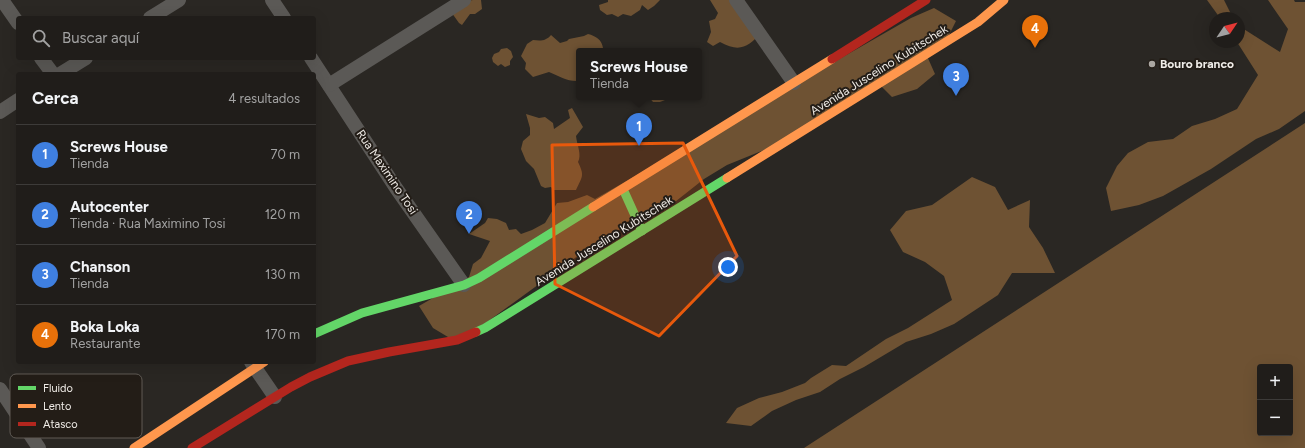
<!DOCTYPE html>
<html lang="es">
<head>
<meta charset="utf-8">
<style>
	body { margin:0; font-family:Figtree,sans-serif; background:#2d2a27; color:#f1f3f6 }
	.controls { position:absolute; right:12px; bottom:12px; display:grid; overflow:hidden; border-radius:4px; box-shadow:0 4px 16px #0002 }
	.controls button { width:36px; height:36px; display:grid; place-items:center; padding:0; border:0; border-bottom:1px solid #3d3b39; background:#201d1a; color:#f1f3f6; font:20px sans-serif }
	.compass { position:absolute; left:1209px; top:12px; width:36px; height:36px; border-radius:50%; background:#201d1a; box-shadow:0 4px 16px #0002; rotate:55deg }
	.you { position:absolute; left:728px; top:267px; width:14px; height:14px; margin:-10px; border:3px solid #fff; border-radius:50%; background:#1a73e8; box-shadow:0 0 0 6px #1a73e833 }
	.badge { display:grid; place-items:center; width:26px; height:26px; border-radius:50%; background:#db2777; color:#fff; font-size:13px; font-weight:700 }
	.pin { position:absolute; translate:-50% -33px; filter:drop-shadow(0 1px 2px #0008) }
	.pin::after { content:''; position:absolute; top:21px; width:14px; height:12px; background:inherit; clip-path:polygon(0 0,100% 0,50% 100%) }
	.popup { position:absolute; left:576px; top:48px; width:126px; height:52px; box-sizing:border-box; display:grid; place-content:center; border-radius:4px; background:#201d1a; filter:drop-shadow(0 1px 3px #0005); font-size:13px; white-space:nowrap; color:#a2a2a2 }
	.popup b { font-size:15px; color:#f1f3f6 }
	.popup::after { content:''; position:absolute; left:50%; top:100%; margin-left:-8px; border:8px solid transparent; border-top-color:#201d1a }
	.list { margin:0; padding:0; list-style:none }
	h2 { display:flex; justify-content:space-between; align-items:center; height:52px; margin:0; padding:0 16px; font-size:17px }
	h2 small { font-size:13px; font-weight:400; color:#a2a2a2 }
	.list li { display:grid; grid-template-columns:26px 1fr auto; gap:12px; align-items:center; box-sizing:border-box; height:60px; padding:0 16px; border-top:1px solid #3d3b39 }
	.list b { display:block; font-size:15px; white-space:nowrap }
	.list p { margin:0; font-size:13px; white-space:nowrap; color:#a2a2a2 }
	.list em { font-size:13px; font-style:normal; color:#a2a2a2 }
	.icon { flex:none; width:22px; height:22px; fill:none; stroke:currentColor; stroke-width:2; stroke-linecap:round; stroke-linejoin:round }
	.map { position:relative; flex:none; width:1305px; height:448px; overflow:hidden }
	.search { position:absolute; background:#201d1a; box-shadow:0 4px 16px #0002; left:16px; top:16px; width:300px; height:44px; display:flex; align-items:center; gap:10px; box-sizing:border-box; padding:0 14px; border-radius:4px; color:#a2a2a2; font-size:15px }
	.panel { position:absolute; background:#201d1a; box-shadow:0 4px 16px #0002; left:16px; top:72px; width:300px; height:292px; border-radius:4px }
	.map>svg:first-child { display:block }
</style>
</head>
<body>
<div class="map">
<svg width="1305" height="448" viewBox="0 0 1305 448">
	<rect width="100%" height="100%" fill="#2a2723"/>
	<g fill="#6e5233" fill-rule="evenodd">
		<path d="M473 0H481L482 9 475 14H470L462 25 459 23 454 16 451 12 467 1Z"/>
		<path d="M608 0H660L654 6 648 10 642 5 640 10 631 16 623 14 618 17 612 14 607 15 600 10 599 5 608 2Z"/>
		<path d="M710 0H744L762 32C748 47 740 53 720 42L713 46 707 42 711 32 709 21 715 19 718 13Z"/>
		<path d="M1207 0H1224L1233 18H1220Z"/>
		<path d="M1268 0H1294L1295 2H1305V111L1279 129 1256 139 1211 169 1163 196 1139 205 1111 211 1106 188 1117 166 1128 153 1148 142 1173 139 1192 126 1215 119 1237 109 1258 75 1237 42H1239V26L1280 52 1288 29Z"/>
		<path d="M934 8 956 21 945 43 927 56 935 74 917 89 892 97 878 83 776 145 727 165 704 179 666 209 621 229 579 255 458 343 433 328 419 306 469 277 473 264 481 258 490 241 469 234 485 223 488 218 497 219 506 223 509 230 516 229 521 234 532 230 545 223 557 203 568 202 587 195 595 199 911 18Z"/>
		<path d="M588 34C596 36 602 40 603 48L608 51H579V81C568 82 559 76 549 72L533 77 525 69 526 63 521 56 527 44 533 40C541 41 546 41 551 35L560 43 567 41 569 39 584 36Z"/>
		<path d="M507 48 511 51 513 57 510 61V65L505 67 501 64 498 66 493 62 492 58 494 54 499 52 501 49Z"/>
		<path d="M649 97H670V98L660 102H653Z"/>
		<path d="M572 108 583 127 576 136C577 145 582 155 578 162 585 176 582 177 576 190H554L551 187 545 188 541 186 534 169 526 161 521 149 523 141 530 135V128L526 114 539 118 545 117 553 123 554 129 570 118 568 110Z"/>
		<path d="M1305 123V448H804ZM1260 367H1290V433H1260Z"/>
		<path d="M972 177 995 187 1008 210 1030 200 1029 227 1043 248 1055 273H1012L998 295 954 324 931 334 906 342 864 367 840 379 820 392 796 400 772 411 751 426 726 423 737 408 759 398 782 392 805 383 811 378 832 365 846 366 886 339 908 328 952 300 944 276 925 262 903 252 890 230 906 211 932 205Z"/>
	</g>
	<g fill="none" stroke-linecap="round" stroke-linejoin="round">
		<g stroke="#5b5956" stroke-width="14">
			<path d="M2 0 18 23"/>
			<path d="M272 0 284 18"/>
			<path d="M736 0 794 83"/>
			<path d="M150 18 179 0"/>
			<path d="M41 58 53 74"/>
			<path d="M311 58 396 188 464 285"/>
			<path d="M60 74 86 58"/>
			<path d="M329 85 464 0"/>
			<path d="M0 112 18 100"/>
			<path d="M251 362 275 397"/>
			<path d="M0 389 39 448"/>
		</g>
		<g stroke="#63d668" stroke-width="9">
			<path d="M623 189 642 231"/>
			<path d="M476 332 485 328 727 178"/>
			<path d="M314 334 362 313 464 285 479 278 593 207"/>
		</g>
		<g stroke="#ff974d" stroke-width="9">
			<path d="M727 178 978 22 1004 0"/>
			<path d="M593 207 832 59"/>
			<path d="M134 448 264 362"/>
		</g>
		<g stroke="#b3261e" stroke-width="9">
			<path d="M832 59 926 0"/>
			<path d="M192 448 291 387 310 377 348 361 389 352 457 340 476 332"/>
		</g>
	</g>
	<path fill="#e8590c" fill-opacity="0.2" stroke="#e8590c" stroke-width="3" stroke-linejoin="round" d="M683 143 737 256 659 336 555 284 552 145Z"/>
	<circle fill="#aba7a2" stroke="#231d17" stroke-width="1.5" cx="1152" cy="64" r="4"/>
	<g text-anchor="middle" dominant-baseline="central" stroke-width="4" stroke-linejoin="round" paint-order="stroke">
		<g font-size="12" font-weight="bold" fill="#f0ece7" stroke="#231d17" text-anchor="start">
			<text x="1160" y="64">Bouro branco</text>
		</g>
		<g font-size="12" fill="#f0ece7" stroke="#231d17">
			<text transform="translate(879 70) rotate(-32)">Avenida Juscelino Kubitschek</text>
			<text transform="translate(387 172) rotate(56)">Rua Maximino Tosi</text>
			<text transform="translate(604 241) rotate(-32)">Avenida Juscelino Kubitschek</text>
		</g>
	</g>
	<rect x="10" y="374" width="132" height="64" rx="6" fill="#231d17" stroke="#605b55" stroke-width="1"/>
	<rect x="18" y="386" width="18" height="4" fill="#63d668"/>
	<rect x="18" y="404" width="18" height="4" fill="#ff974d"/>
	<rect x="18" y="422" width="18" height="4" fill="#b3261e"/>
	<g font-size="11" fill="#f0ece7">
		<text x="43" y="392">Fluido</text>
		<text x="43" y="410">Lento</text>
		<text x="43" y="428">Atasco</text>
	</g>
</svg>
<div class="controls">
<button>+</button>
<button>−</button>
</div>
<svg class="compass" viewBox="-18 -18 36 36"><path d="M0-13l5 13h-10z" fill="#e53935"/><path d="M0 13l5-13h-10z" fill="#a2a2a2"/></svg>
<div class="you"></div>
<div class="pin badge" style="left:639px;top:146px;background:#3f7fe0">1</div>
<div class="popup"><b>Screws House</b>Tienda</div>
<div class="pin badge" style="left:469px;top:234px;background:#3f7fe0">2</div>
<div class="pin badge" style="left:956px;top:96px;background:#3f7fe0">3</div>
<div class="pin badge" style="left:1035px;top:48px;background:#e8710a">4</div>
<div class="search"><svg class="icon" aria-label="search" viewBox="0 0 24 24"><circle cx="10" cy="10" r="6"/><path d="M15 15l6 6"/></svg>Buscar aquí</div>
<section class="panel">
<h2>Cerca<small>4 resultados</small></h2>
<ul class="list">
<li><span class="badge" style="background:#3f7fe0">1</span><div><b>Screws House</b><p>Tienda</p></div><em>70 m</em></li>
<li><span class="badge" style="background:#3f7fe0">2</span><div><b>Autocenter</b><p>Tienda · Rua Maximino Tosi</p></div><em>120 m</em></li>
<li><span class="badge" style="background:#3f7fe0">3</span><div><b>Chanson</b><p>Tienda</p></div><em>130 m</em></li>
<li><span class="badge" style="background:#e8710a">4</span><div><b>Boka Loka</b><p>Restaurante</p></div><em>170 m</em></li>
</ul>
</section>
</div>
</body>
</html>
